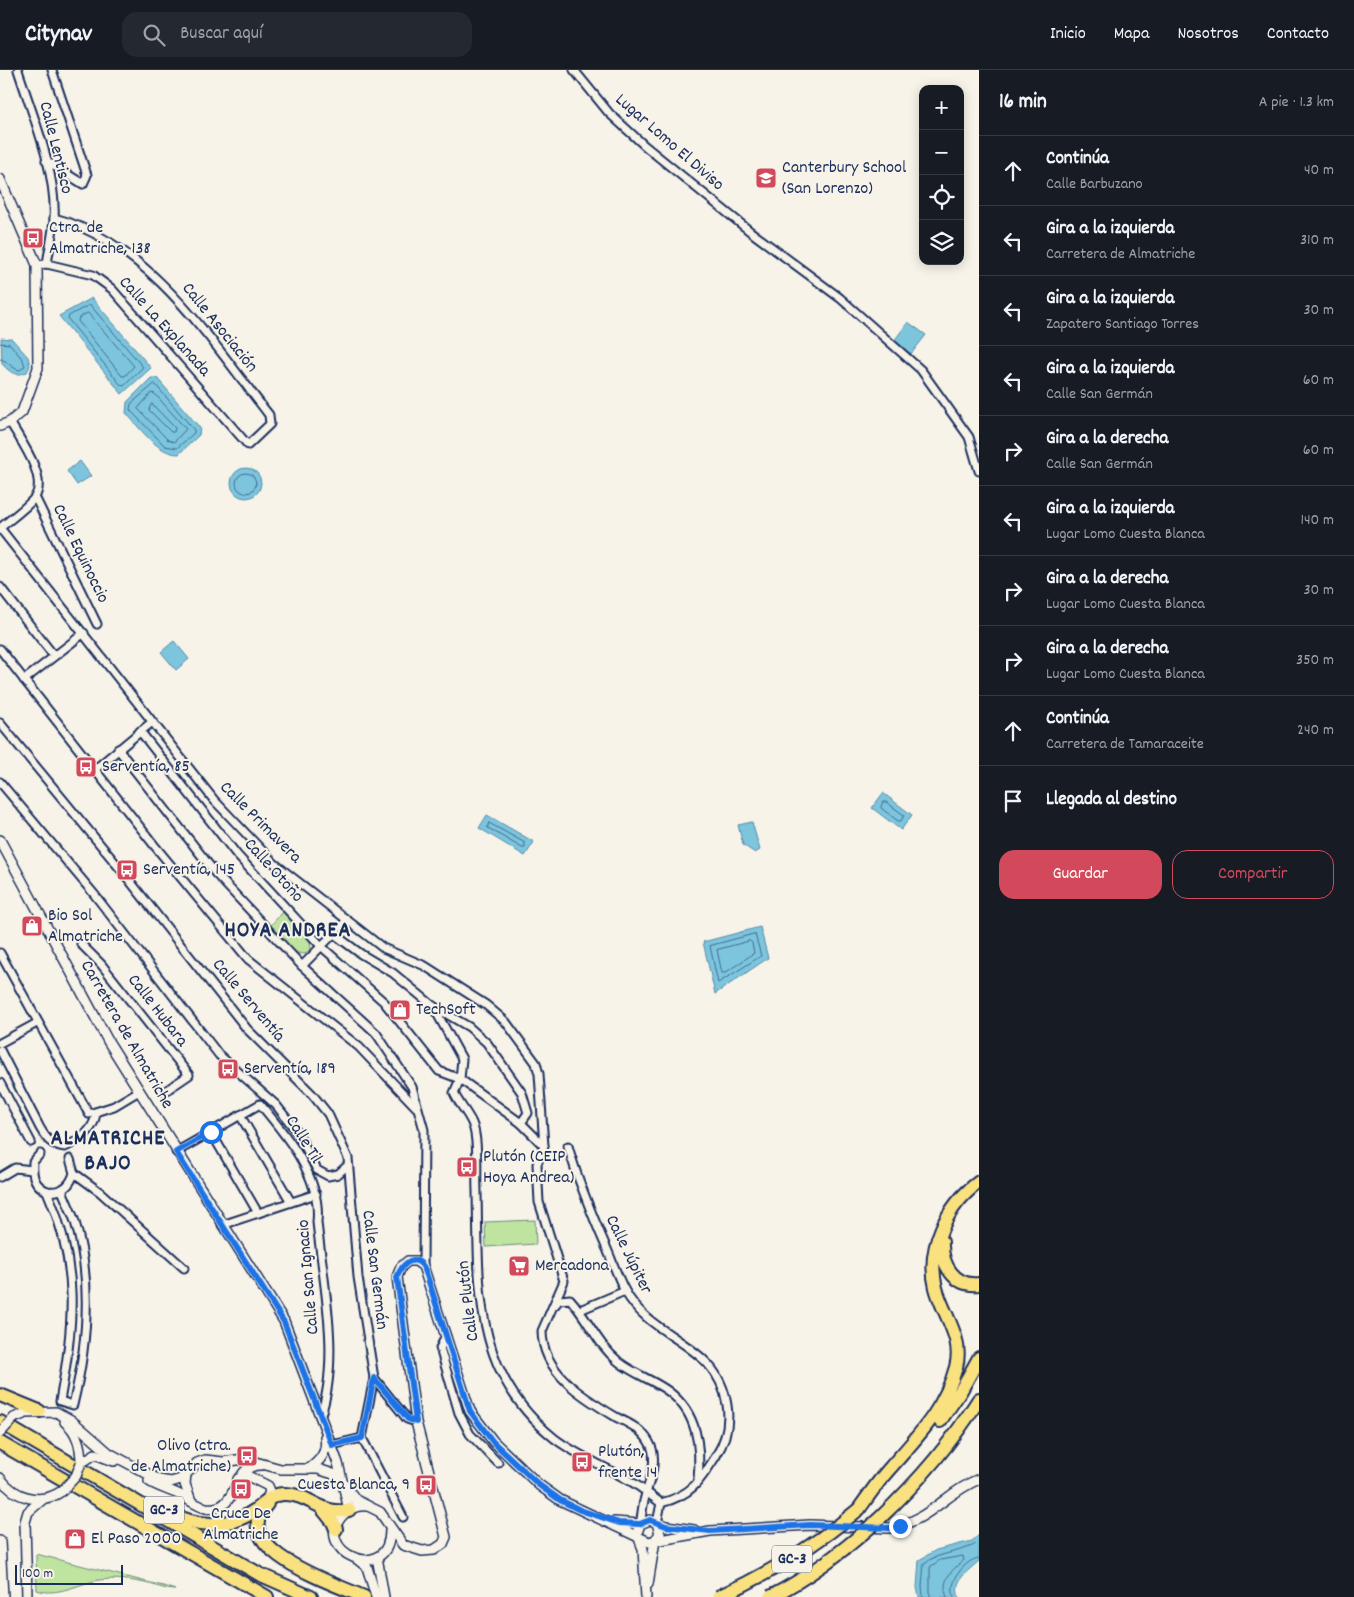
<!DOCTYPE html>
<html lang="es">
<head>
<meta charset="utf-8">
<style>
	body { margin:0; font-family:Dekko,sans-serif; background:#242831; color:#f1f3f6 }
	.controls { position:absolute; right:15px; top:15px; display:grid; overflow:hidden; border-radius:10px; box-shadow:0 2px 12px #0003 }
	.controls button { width:45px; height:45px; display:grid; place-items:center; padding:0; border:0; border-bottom:1px solid #363941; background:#171b24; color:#f1f3f6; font:25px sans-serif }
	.scale { position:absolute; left:15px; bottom:12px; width:108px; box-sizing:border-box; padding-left:5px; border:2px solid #1b2f5e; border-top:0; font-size:14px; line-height:18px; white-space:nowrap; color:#1b2f5e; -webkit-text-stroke:4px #f7f3e8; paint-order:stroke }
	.stop { position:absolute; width:15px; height:15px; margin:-11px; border:4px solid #1a73e8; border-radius:50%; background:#fff }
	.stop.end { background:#1a73e8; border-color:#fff; box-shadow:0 1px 5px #0008 }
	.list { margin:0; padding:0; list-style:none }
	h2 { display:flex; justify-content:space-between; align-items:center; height:65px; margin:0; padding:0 20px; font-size:21px }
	h2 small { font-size:16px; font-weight:400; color:#9ea1a6 }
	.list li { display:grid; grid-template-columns:32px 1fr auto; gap:15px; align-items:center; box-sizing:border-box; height:70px; padding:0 20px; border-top:1px solid #363941 }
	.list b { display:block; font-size:19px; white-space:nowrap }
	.list p { margin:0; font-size:16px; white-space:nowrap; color:#9ea1a6 }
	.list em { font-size:16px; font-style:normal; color:#9ea1a6 }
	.actions { display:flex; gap:10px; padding:15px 20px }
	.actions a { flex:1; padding:11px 0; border:1px solid #d1495b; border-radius:15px; text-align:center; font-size:18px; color:#d1495b }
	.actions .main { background:#d1495b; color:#fff }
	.icon { flex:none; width:28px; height:28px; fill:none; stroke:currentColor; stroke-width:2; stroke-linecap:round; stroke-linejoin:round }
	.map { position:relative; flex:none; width:979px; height:1527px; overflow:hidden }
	header { display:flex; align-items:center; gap:30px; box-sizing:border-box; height:70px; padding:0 25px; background:#171b24; border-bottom:1px solid #363941 }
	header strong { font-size:24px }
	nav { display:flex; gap:28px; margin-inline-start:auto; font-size:18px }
	.search { width:350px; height:45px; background:#242831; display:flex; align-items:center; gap:12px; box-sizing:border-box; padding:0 18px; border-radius:15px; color:#9ea1a6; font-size:19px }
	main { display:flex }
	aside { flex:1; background:#171b24 }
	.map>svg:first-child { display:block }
</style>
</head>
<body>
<header>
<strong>Citynav</strong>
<div class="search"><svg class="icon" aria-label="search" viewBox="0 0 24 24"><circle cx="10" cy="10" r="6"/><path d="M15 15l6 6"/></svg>Buscar aquí</div>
<nav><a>Inicio</a><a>Mapa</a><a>Nosotros</a><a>Contacto</a></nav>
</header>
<main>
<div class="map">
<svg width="979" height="1527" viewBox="0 0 979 1527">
	<rect width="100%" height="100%" fill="#f7f3e8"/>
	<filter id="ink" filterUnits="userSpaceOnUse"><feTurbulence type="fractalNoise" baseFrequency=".02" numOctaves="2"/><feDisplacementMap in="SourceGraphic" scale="10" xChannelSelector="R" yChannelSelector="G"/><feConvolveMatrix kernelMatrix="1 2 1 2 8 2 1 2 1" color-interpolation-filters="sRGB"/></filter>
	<g filter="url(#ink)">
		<g fill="#bee49f" stroke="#6c8a7e">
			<path d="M283 842 310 870 311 878 305 884 297 883 270 856Z"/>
			<path d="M535 1150 536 1174 486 1177 485 1152Z"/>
			<path d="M36 1484 163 1516 175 1520C167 1520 157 1516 149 1514 133 1510 115 1508 99 1510 77 1514 57 1527 37 1520Z"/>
		</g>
		<g fill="#7cc5dd" stroke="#5589aa">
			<path d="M92 228 151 298 122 324 59 246Z"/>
			<path d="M908 252 926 265 911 284 894 271Z"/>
			<path d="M1 268 12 269 28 287 30 296 27 302C15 307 11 303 2 294Z"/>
			<path d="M151 308H157L200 358 199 365 179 384C157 384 140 358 126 343L127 332Z"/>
			<path d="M80 391 91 406 77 415 67 401Z"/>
			<circle cx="246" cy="413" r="15"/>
			<path d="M174 571 189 589 176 600 161 582Z"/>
			<path d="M883 723 912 745 901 760 872 738Z"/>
			<path d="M487 745 534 772 525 786 479 758Z"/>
			<path d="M752 752 760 780 755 783 743 775 738 755Z"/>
			<path d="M760 857 768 888 715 924 703 872Z"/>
			<path d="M979 1465V1491C967 1502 953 1510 959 1527H919L917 1517 919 1490 936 1480 972 1471Z"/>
		</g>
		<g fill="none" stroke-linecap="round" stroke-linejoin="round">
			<g stroke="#426b91" stroke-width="1">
				<path d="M90 235 143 297 124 316 121 315 68 249 69 246Z"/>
				<path d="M88 243 134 296 125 306H122L78 251 79 248Z"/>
				<path d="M0 273 10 274 23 290 25 296 20 300C11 299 8 290 0 289"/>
				<path d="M155 314 194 360V363L177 378 165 376 130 340 131 334Z"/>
				<path d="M152 323 155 324 186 359 174 372 168 370 138 339Z"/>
				<path d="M152 334 175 358 174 362H171L149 340Z"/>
				<circle cx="246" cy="413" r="10"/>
				<path d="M883 732H886L904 745 901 751H898L881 738Z"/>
				<path d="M489 753 525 773V778H522L488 758Z"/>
				<path d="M755 864 761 886 718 913 710 876Z"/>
				<path d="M750 871 752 873 754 883 725 903H722L717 880Z"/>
				<path d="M923 1527 922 1516 924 1493C942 1481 964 1483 979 1472"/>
				<path d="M930 1527V1497L940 1490 963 1486 964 1490C952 1500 940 1510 947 1527"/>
				<path d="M954 1527C948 1512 964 1490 979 1488"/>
			</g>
			<g stroke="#1b2f5e" stroke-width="11">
				<g id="street">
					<path d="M18 0C32 44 57 102 54 149 53 164 49 179 47 194"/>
					<path d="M574 0 609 43 645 76 751 162 840 228 921 300 969 367 979 401"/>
					<path d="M46 91 83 114 87 105 52 0"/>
					<path d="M37 195 47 194 93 205 112 219 248 375 270 354 269 345C212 272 149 172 54 148"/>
					<path d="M35 427 97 554"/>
					<path d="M0 458 214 730 274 793 383 878 425 896 486 935 506 952 536 993 539 1004 544 1076 537 1094 539 1132 564 1211 542 1261C542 1303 584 1328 616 1347 628 1353 642 1359 649 1372 660 1390 648 1413 644 1431 642 1438 642 1446 640 1454"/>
					<path d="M0 458C9 450 29 436 35 427 48 407 20 370 10 352"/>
					<path d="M0 517 54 586"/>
					<path d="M0 579 154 775 248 889 359 977 416 1037"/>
					<path d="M24 610 84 563"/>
					<path d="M0 653 122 801 247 959 312 1024 328 1044 348 1088 358 1207 374 1308 407 1349 416 1352"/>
					<path d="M140 661 237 785 322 877 384 932 439 1001 460 1009 521 1053 544 1076"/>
					<path d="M118 679 216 804 302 896 376 963 412 1017 424 1060 423 1196"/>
					<path d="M94 700 152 652"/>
					<path d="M0 712 94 824 219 985 276 1035 298 1063 317 1100 328 1106 338 1104 347 1096"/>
					<path d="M334 864 361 884 393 903 433 936 469 957 487 973 522 1023 528 1043 521 1053"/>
					<path d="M81 874 101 894 189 1005 164 1022"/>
					<path d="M0 883 89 1044 114 1036 139 1021"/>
					<path d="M302 896 347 850"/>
					<path d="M433 936 462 989 460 1009 454 1023C459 1034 467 1042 472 1053 479 1069 476 1102 477 1121 479 1216 472 1302 554 1368 574 1384 608 1398 630 1411 641 1417 651 1426 661 1433"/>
					<path d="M0 973 37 953"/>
					<path d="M0 980 40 1058C47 1070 51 1075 65 1077 81 1070 95 1060 96 1042"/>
					<path d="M0 1013 31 1072"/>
					<path d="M240 1045 291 1132"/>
					<path d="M211 1062 258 1143"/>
					<path d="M568 1076C578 1111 592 1145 607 1179 613 1193 618 1208 625 1221 653 1272 718 1272 727 1335 730 1354 726 1370 716 1386 700 1411 692 1425 661 1433"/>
					<path d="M176 1082 260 1034C287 1066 322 1108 317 1152 323 1212 341 1290 320 1347"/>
					<path d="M40 1084 33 1092C32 1106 34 1115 47 1121 61 1123 70 1117 74 1103L70 1089"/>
					<path d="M74 1103 100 1122 184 1198"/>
					<path d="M0 1107 15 1098 32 1100"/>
					<path d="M47 1121C80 1196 74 1253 60 1331L73 1335C87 1277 93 1211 75 1152 72 1142 66 1131 62 1120"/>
					<path d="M222 1155 316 1124"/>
					<path d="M555 1235 559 1230 570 1229C588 1249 597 1274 619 1292 634 1304 653 1310 668 1321 698 1343 701 1377 698 1410"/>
					<path d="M580 1240 625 1221"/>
					<path d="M446 1266 440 1278 459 1343 470 1364 498 1393"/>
					<path d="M362 1368 403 1447"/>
					<path d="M362 1368 374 1308"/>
					<path d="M332 1375 362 1368"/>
					<path d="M657 1453 661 1433"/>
				</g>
			</g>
			<g stroke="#1b2f5e" stroke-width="12">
				<g id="secondary">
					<path d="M0 109 37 195 38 298 22 342 10 352 0 356"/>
					<path d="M0 770 108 971 284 1251 338 1393 349 1440"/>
					<path d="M14 1348 26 1343 56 1342 71 1350 109 1383 159 1410 171 1412 181 1409 197 1393 205 1390 223 1392 244 1389 281 1399H318L333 1404 344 1414 356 1430 380 1442 403 1475 422 1481 434 1480 443 1474 446 1467 416 1352 397 1207 401 1197 408 1191H416L423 1196 470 1341 493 1371 539 1415 560 1430 649 1472 710 1461 810 1455 889 1458C931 1451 943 1424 979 1409"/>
					<path d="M65 1352C78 1362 81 1377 81 1393"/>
					<path d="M81 1393 95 1384 114 1391"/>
					<path d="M309 1399C320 1391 328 1382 325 1367"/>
					<path d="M186 1404 185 1414 191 1431"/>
					<path d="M0 1408C15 1428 40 1436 62 1421"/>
					<path d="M238 1409 248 1406 268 1416 270 1421 267 1430"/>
					<path d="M149 1411C158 1417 168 1419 178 1424 187 1428 196 1436 206 1438 241 1443 230 1393 262 1395"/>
					<path d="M367 1436C358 1435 350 1438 343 1445 309 1481 390 1517 390 1460"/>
					<path d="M614 1452 640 1454"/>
					<path d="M0 1471 3 1527"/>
					<path d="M377 1487 384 1527"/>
					<path d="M357 1489 367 1497 376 1527"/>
					<path d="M648 1514 655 1470 660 1464 657 1453"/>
					<path d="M27 1527 25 1452 28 1442 43 1429"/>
					<path d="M646 1527 643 1479 637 1463 640 1454 650 1450 666 1456 694 1460"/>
				</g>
			</g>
			<g stroke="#1b2f5e" stroke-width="16">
				<g id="highway">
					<path d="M942 1172C941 1194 954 1217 979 1214"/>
					<path d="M0 1325 39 1341"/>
					<path d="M940 1351 960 1322 979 1288"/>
					<path d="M0 1352 259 1504 311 1527"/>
					<path d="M0 1373 267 1527"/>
					<path d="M267 1434C225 1479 336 1514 364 1527"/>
					<path d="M321 1437 333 1452 336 1459"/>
					<path d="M859 1439C869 1425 879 1410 891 1397 918 1366 945 1339 956 1297 964 1268 943 1245 936 1218 926 1178 947 1135 979 1112"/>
					<path d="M169 1442C196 1458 230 1459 257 1439 265 1432 271 1425 283 1424 310 1423 322 1447 349 1440"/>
					<path d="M879 1449C917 1413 951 1374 979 1329"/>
				</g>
			</g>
			<use href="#street" stroke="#f7f3e8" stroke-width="7"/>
			<use href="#secondary" stroke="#f7f3e8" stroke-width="9"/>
			<use href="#highway" stroke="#fae180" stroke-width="12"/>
			<g stroke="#1b2f5e" stroke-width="12" stroke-linecap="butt">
				<g id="secondary-bridge">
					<path d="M0 1363 14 1348"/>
					<path d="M62 1421 76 1406 81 1393"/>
				</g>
			</g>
			<g stroke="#1b2f5e" stroke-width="16" stroke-linecap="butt">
				<g id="highway-bridge">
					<path d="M718 1527C769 1504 815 1476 859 1439"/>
					<path d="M770 1527C810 1507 846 1479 879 1449"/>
				</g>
			</g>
			<use href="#secondary-bridge" stroke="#f7f3e8" stroke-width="9"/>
			<use href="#highway-bridge" stroke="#fae180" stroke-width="12"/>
		</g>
	</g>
	<g fill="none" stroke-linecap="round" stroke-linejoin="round" filter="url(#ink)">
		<path stroke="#1a73e8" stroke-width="6" d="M211 1062 176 1082 284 1252 332 1375 362 1368 374 1308 408 1349 416 1352 397 1207C401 1197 412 1182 423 1196 426 1201 428 1209 430 1215L470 1341 493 1372 539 1415 560 1430 580 1440 619 1453 640 1454 650 1450 666 1456 710 1461 810 1455 889 1458 900 1456"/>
	</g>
	<defs>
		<g id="school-square" transform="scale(1.125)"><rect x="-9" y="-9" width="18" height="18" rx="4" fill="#d1495b" stroke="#f7f3e8"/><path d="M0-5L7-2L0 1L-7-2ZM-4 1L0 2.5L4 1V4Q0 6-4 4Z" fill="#fff"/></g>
		<g id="bus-square" transform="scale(1.125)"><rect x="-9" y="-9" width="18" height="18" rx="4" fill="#d1495b" stroke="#f7f3e8"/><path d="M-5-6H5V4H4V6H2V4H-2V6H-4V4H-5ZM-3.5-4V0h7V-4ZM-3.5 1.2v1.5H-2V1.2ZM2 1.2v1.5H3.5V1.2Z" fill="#fff"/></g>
		<g id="shop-square" transform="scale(1.125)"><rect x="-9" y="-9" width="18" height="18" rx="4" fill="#d1495b" stroke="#f7f3e8"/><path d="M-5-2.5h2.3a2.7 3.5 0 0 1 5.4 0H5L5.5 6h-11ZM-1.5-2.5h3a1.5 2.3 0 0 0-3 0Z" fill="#fff"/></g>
		<g id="supermarket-square" transform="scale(1.125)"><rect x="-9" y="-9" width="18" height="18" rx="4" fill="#d1495b" stroke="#f7f3e8"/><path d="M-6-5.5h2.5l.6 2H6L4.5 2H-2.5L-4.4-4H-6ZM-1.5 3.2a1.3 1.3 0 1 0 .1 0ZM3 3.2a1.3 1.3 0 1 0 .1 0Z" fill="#fff"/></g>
	</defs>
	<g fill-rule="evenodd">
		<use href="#school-square" x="766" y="108"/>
		<use href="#bus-square" x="33" y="168"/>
		<use href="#bus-square" x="86" y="697"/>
		<use href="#bus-square" x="127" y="800"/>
		<use href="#shop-square" x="32" y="856"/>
		<use href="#shop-square" x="400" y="940"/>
		<use href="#bus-square" x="228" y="999"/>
		<use href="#bus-square" x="467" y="1097"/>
		<use href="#supermarket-square" x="519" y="1196"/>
		<use href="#bus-square" x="247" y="1386"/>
		<use href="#bus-square" x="582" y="1392"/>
		<use href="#bus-square" x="426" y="1415"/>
		<use href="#bus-square" x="241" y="1419"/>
		<use href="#shop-square" x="75" y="1469"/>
	</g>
	<g text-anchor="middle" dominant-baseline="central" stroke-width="4" stroke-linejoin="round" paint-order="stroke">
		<g fill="#f7f3e8" stroke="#5d6a87" stroke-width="1">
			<rect x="144" y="1426.5" width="40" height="27" rx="4"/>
			<rect x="772" y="1475.5" width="40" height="27" rx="4"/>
		</g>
		<g font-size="16" font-weight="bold" fill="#1b2f5e">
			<text x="164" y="1440">GC-3</text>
			<text x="792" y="1489">GC-3</text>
		</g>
		<g font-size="18" fill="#1b2f5e" stroke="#f7f3e8">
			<text transform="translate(669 73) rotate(41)">Lugar Lomo El Diviso</text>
			<text transform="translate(55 78) rotate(76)">Calle Lentisco</text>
			<text transform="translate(164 257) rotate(48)">Calle La Explanada</text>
			<text transform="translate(219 258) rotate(51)">Calle Asociación</text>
			<text transform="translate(80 484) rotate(64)">Calle Equinoccio</text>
			<text transform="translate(260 753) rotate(45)">Calle Primavera</text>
			<text transform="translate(273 801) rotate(48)">Calle Otoño</text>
			<text transform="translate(248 931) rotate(50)">Calle Serventía</text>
			<text transform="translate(157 941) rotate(52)">Calle Hubara</text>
			<text transform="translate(126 965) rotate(60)">Carretera de Almatriche</text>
			<text transform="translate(303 1070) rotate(58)">Calle Til</text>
			<text transform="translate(628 1185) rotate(64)">Calle Júpiter</text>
			<text transform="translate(374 1200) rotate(83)">Calle San Germán</text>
			<text transform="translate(309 1207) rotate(-95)">Calle San Ignacio</text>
			<text transform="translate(469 1231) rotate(-97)">Calle Plutón</text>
		</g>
		<g font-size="18" fill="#1b2f5e" stroke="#f7f3e8" text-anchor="start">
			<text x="782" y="98">Canterbury School<tspan x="782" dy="21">(San Lorenzo)</tspan></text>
			<text x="49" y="158">Ctra. de<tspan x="49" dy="21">Almatriche, 138</tspan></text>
			<text x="102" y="697">Serventía, 85</text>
			<text x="143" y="800">Serventía, 145</text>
			<text x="48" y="846">Bio Sol<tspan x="48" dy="21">Almatriche</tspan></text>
			<text x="416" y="940">TechSoft</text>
			<text x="244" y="999">Serventía, 189</text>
			<text x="483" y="1087">Plutón (CEIP<tspan x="483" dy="21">Hoya Andrea)</tspan></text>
			<text x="535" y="1196">Mercadona</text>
			<text x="231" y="1376" text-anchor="end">Olivo (ctra.<tspan x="231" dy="21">de Almatriche)</tspan></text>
			<text x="598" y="1382">Plutón,<tspan x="598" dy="21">frente 14</tspan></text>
			<text x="410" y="1415" text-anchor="end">Cuesta Blanca, 9</text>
			<text x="241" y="1444" text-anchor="middle">Cruce De<tspan x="241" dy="21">Almatriche</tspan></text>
			<text x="91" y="1469">El Paso 2000</text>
		</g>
		<g font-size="22" font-weight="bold" letter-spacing="1" fill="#1b2f5e" stroke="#f7f3e8">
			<text x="288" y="861">HOYA ANDREA</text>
			<text x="108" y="1069">ALMATRICHE<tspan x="108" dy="25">BAJO</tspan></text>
		</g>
	</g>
</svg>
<div class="controls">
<button>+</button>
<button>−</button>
<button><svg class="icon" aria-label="locate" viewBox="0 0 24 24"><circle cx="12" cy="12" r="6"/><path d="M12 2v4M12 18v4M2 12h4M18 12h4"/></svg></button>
<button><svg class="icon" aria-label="layers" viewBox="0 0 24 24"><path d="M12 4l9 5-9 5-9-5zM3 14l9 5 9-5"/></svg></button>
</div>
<div class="scale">100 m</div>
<div class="stop" style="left:211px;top:1062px"></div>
<div class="stop end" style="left:900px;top:1456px"></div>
</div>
<aside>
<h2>16 min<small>A pie · 1.3 km</small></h2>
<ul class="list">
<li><svg class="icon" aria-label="ahead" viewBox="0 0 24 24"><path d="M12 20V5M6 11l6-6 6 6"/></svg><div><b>Continúa</b><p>Calle Barbuzano</p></div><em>40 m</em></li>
<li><svg class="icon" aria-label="left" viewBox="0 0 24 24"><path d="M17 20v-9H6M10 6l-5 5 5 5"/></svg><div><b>Gira a la izquierda</b><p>Carretera de Almatriche</p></div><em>310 m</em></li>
<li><svg class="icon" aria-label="left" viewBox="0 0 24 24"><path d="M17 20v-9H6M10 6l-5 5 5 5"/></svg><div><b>Gira a la izquierda</b><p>Zapatero Santiago Torres</p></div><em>30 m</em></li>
<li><svg class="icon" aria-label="left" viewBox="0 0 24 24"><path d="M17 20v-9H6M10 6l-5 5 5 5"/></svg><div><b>Gira a la izquierda</b><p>Calle San Germán</p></div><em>60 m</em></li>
<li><svg class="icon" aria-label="right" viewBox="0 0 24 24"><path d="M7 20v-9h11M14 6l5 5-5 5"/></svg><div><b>Gira a la derecha</b><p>Calle San Germán</p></div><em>60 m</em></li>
<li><svg class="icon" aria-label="left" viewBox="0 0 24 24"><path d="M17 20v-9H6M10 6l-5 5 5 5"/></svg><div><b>Gira a la izquierda</b><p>Lugar Lomo Cuesta Blanca</p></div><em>140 m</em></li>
<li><svg class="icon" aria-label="right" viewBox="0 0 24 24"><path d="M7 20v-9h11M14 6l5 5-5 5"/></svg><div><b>Gira a la derecha</b><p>Lugar Lomo Cuesta Blanca</p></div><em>30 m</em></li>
<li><svg class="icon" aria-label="right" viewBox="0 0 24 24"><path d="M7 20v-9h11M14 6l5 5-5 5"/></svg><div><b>Gira a la derecha</b><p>Lugar Lomo Cuesta Blanca</p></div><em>350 m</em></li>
<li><svg class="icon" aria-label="ahead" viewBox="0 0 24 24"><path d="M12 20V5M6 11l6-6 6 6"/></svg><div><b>Continúa</b><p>Carretera de Tamaraceite</p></div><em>240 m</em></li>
<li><svg class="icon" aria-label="arrive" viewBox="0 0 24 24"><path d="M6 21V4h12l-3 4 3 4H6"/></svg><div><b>Llegada al destino</b></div></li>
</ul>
<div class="actions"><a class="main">Guardar</a><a>Compartir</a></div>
</aside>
</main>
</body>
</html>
